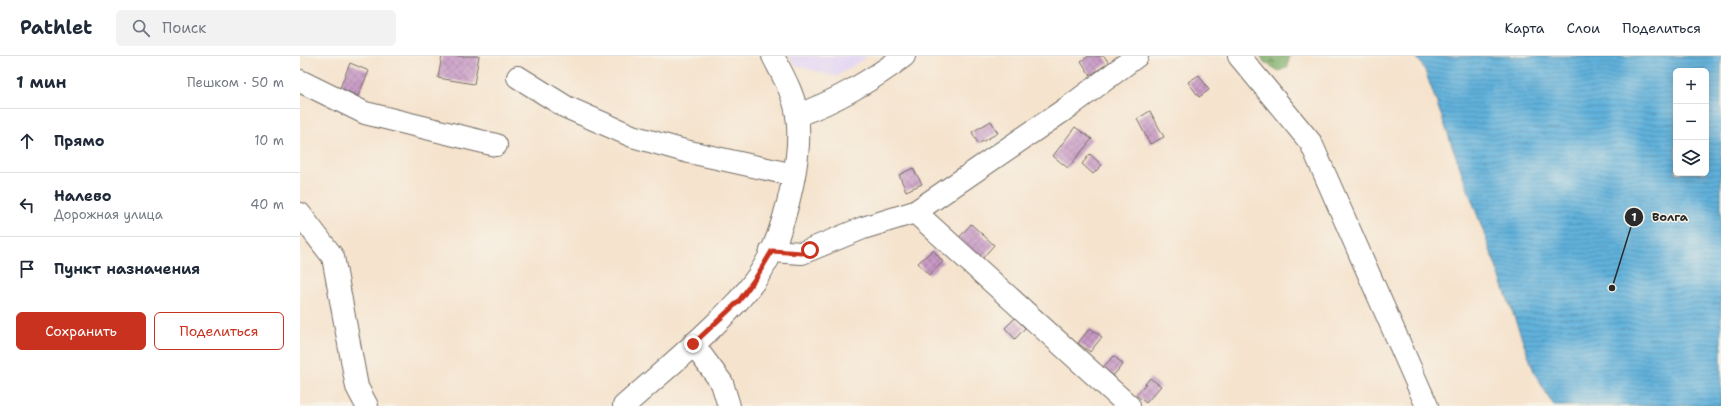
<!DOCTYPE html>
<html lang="ru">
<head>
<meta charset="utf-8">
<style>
	body { margin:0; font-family:"Shantell Sans",sans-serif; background:#f2f2f3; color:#1f2937 }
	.controls { position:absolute; right:12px; top:12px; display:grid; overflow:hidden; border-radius:6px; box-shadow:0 2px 10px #0003 }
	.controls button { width:36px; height:36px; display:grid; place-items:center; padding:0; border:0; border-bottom:1px solid #e0e1e3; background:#fff; color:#1f2937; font:20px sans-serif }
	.stop { position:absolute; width:12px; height:12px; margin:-9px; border:3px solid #c8321e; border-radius:50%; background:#fff }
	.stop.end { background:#c8321e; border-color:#fff; box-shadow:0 1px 4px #0008 }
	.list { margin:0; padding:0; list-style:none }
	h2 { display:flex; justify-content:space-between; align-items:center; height:52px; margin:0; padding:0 16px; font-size:17px }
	h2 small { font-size:13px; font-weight:400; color:#747a83 }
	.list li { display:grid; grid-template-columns:26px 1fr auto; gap:12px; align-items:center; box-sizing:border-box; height:64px; padding:0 16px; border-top:1px solid #e0e1e3 }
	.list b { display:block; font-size:15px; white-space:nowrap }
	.list p { margin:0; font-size:13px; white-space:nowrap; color:#747a83 }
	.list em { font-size:13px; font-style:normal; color:#747a83 }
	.actions { display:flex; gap:8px; padding:12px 16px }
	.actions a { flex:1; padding:9px 0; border:1px solid #c8321e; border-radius:6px; text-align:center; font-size:14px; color:#c8321e }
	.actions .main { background:#c8321e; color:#fff }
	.icon { flex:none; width:22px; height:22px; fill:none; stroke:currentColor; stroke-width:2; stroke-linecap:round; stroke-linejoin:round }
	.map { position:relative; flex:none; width:1421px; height:350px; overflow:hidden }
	header { display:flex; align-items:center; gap:24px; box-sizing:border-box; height:56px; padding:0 20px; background:#fff; border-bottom:1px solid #e0e1e3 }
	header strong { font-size:19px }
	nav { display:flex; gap:22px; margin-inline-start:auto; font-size:14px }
	.search { width:280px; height:36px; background:#f2f2f3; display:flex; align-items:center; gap:10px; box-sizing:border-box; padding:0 14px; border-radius:6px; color:#747a83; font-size:15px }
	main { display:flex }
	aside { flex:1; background:#fff }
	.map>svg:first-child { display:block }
</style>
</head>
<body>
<header>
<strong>Pathlet</strong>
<div class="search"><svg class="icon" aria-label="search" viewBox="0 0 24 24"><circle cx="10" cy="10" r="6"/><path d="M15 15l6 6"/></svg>Поиск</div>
<nav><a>Карта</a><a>Слои</a><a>Поделиться</a></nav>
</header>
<main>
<aside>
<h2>1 мин<small>Пешком · 50 m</small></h2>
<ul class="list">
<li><svg class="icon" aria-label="ahead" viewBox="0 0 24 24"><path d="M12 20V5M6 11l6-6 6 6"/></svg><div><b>Прямо</b></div><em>10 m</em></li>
<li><svg class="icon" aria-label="left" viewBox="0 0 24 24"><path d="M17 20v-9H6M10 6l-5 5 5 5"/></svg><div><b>Налево</b><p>Дорожная улица</p></div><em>40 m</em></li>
<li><svg class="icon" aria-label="arrive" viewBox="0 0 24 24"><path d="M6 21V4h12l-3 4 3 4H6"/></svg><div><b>Пункт назначения</b></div></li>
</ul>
<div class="actions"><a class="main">Сохранить</a><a>Поделиться</a></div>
</aside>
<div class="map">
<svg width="1421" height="350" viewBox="0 0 1421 350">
	<defs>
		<pattern id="forest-firs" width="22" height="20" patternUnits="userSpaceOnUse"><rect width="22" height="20" fill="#7fb06b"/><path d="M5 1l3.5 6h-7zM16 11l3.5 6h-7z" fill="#688f58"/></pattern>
		<pattern id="water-rules" width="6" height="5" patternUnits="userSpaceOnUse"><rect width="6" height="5" fill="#61b1db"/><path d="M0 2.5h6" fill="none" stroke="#5090b2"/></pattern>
		<pattern id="building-cross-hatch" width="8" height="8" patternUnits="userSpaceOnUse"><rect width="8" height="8" fill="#c798c5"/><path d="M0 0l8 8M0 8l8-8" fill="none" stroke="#a27ca0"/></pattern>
	</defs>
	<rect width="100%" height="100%" fill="#f7f3e8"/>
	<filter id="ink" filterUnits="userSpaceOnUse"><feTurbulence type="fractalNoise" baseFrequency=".025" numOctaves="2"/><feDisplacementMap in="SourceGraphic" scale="8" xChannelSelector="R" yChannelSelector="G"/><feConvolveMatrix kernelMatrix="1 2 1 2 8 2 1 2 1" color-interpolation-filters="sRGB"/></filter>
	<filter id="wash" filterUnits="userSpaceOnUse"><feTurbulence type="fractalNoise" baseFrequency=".012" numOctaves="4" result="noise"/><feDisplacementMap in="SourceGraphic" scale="16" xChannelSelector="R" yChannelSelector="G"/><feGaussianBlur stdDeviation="0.9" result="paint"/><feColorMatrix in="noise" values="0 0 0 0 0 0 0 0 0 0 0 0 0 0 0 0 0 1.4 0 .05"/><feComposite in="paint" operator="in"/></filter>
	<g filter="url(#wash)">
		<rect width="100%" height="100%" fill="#f5e3cd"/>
		<path fill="#e1d4f4" d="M489 0H568L536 21 495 9Z"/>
		<path fill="url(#forest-firs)" stroke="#556e4b" d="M961 0H989L988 11 979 15 964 6Z"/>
		<path fill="url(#water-rules)" stroke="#466e83" fill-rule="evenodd" d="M1116 0H1421V350H1254L1235 318 1124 12ZM1376 15H1406V117H1376Z"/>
		<g id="blocks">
			<g fill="url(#building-cross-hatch)">
				<path d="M142 0H179L174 28 138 22Z"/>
				<path d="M789 0H804L809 7 790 19 781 5Z"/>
				<path d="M50 7 69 15 58 40 40 32Z"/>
				<path d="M899 19 909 34 899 41 888 26Z"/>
				<path d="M850 55 864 81 850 88 837 63Z"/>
				<path d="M691 65 698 77 678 88 672 76Z"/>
				<path d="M775 71 792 83 768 112 753 100Z"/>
				<path d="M790 98 802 109 793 118 782 108Z"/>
				<path d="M613 112 622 128 606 135 599 119Z"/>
				<path d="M671 168 694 189 680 205 657 184Z"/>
				<path d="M633 194 643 206 629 219 618 207Z"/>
				<path d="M715 262 725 272 715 283 705 272Z"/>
				<path d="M790 272 802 281 790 296 778 287Z"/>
				<path d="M814 300 823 308 813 320 803 311Z"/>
				<path d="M850 322 861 330 846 347 836 339Z"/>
			</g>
		</g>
	</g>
	<g filter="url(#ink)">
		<use href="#blocks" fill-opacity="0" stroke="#726b64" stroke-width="1"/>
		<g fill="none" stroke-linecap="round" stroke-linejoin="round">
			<g stroke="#726b64" stroke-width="24">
				<g id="minor">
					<path d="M939 0 1011 87 1127 350"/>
					<path d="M218 21 266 51 332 80 385 95 494 119"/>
					<path d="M0 25 65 57 196 89"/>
					<path d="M497 59C533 47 574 23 604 0"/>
					<path d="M615 156 770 50 837 0"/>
					<path d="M0 158 33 201 57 331 67 350"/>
					<path d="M471 195 502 197 563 172 615 156 829 350"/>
					<path d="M393 288 422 327 429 350"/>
					<path d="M324 350C362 316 403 283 438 245 451 231 464 213 472 195 487 159 503 98 497 59 494 38 482 18 473 0"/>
				</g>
			</g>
			<use href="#minor" stroke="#fff" stroke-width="22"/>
		</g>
	</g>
	<g fill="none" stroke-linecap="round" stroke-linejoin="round" filter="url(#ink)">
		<path stroke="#c8321e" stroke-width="5" d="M393 288 439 245 457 220 472 195 502 197 510 194"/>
	</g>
	<path fill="none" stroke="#2b2b2b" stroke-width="1.5" d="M1312 232L1334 161"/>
	<g fill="#2b2b2b" stroke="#f7f3e8" stroke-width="1.5">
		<circle cx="1312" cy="232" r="4"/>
		<circle cx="1334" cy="161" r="10"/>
	</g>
	<g font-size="12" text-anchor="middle" font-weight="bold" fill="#fff">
		<text x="1334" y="165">1</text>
	</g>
	<g font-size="12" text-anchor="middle" font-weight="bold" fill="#2b2b2b" stroke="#f7f3e8" stroke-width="3" stroke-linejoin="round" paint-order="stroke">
		<text x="1370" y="165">Волга</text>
	</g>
</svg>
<div class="controls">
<button>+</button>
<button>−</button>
<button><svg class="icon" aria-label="layers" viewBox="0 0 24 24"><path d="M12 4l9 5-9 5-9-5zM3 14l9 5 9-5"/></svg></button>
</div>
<div class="stop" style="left:510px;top:194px"></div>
<div class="stop end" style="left:393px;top:288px"></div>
</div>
</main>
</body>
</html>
